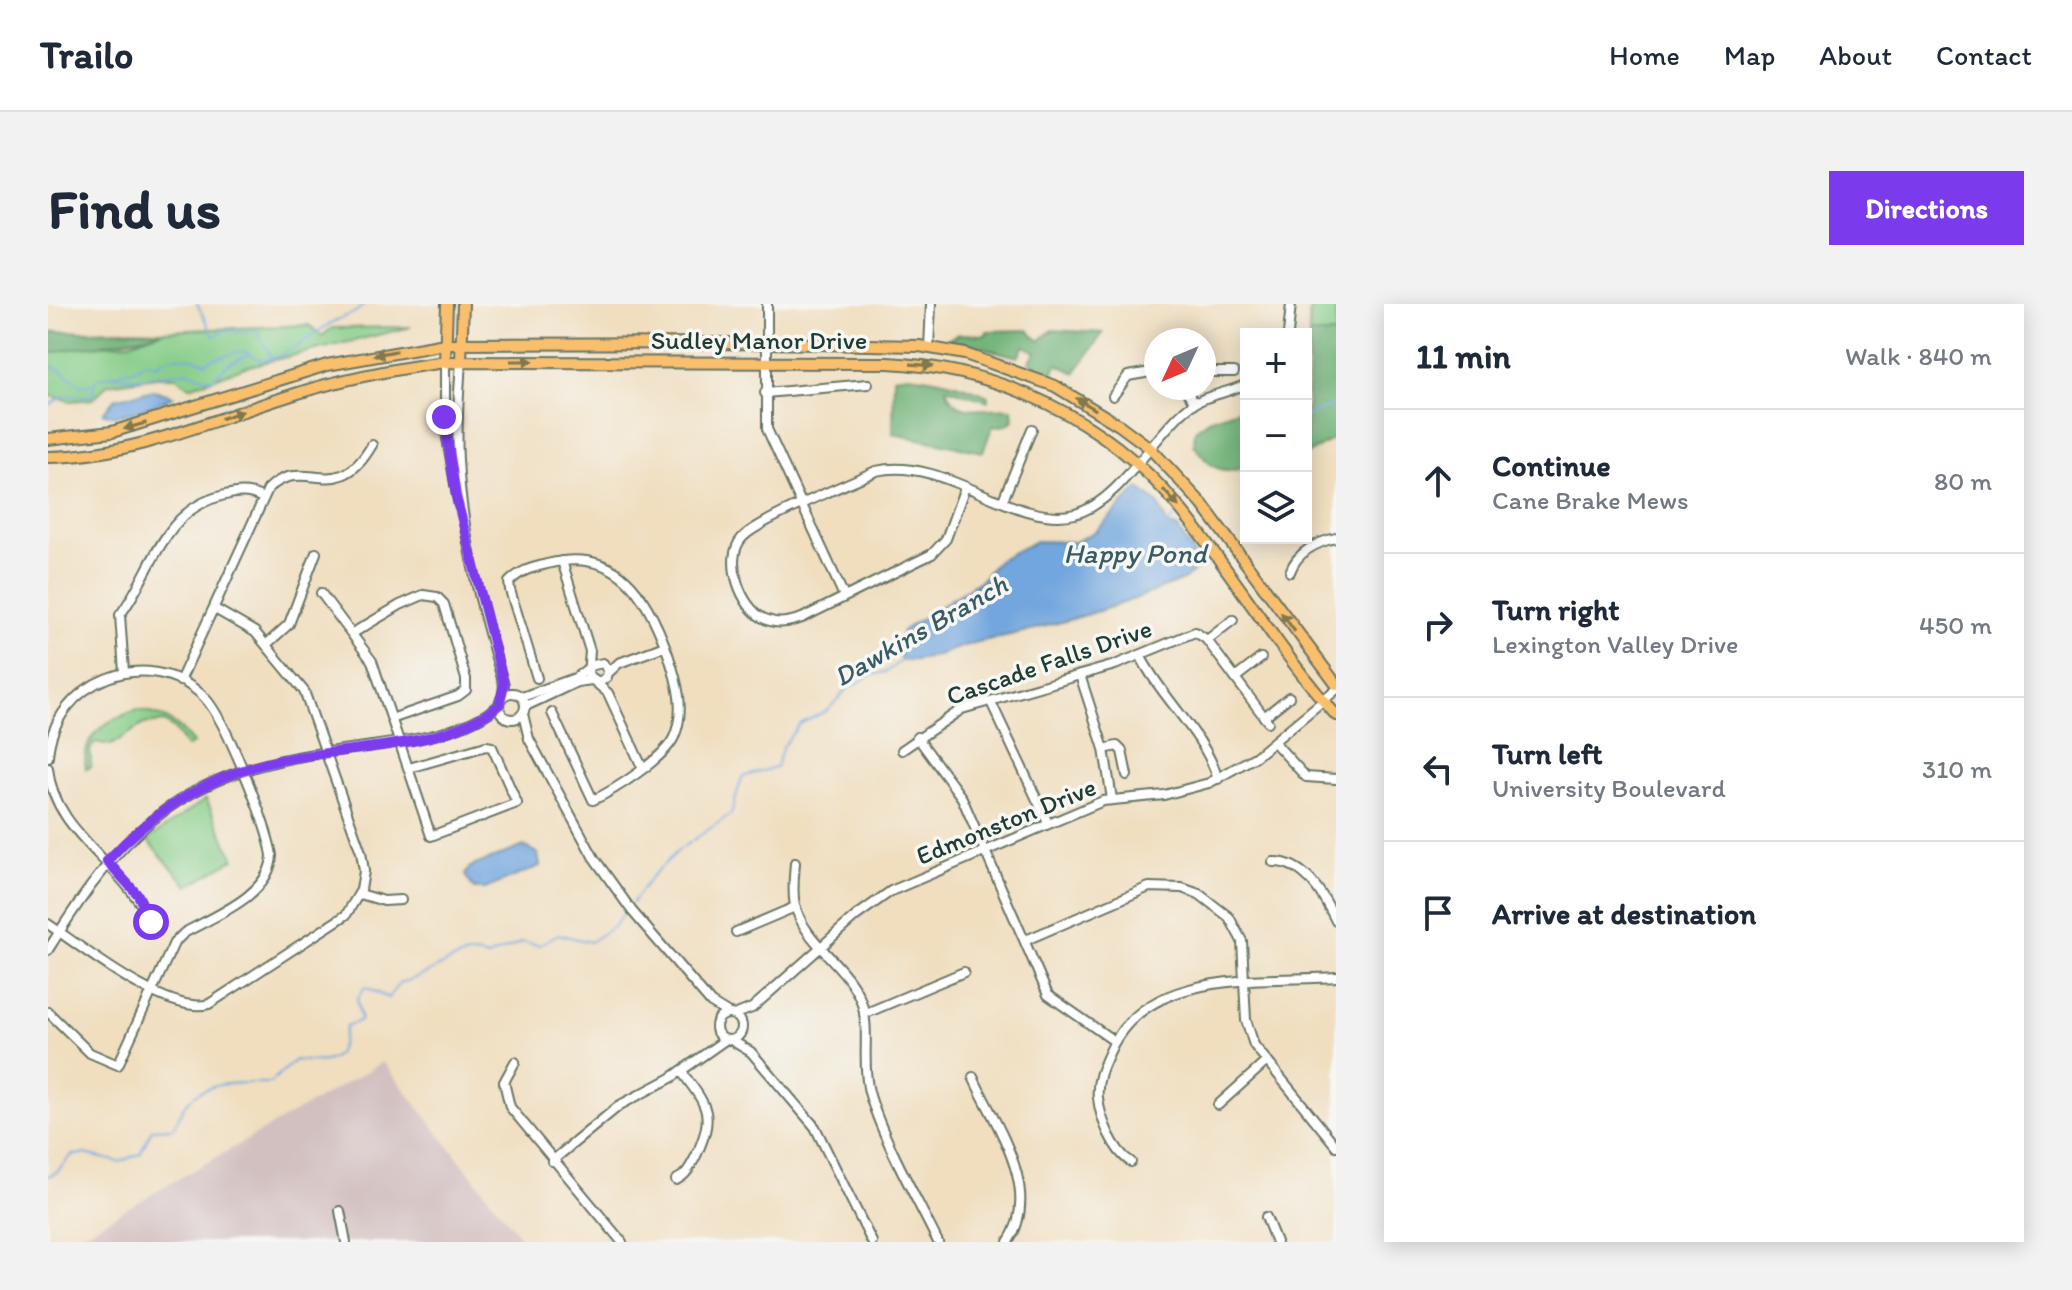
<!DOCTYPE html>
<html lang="en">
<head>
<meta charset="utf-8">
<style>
	body { margin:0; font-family:Itim,sans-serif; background:#f2f2f3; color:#1f2937 }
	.controls { position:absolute; right:24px; top:24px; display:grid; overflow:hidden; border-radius:0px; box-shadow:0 4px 20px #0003 }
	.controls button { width:72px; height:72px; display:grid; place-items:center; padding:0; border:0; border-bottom:2px solid #e0e1e3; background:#fff; color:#1f2937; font:40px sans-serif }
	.compass { position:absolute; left:1096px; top:24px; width:72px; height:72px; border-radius:50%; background:#fff; box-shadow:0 4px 20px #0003; rotate:226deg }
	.stop { position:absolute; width:24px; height:24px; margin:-18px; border:6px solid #7c3aed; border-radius:50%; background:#fff }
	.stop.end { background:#7c3aed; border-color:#fff; box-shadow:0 2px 8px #0008 }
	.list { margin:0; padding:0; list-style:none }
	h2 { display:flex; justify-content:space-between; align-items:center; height:104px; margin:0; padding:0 32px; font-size:34px }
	h2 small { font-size:26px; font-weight:400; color:#747a83 }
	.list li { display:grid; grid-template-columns:52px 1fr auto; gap:24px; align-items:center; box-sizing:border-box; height:144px; padding:0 32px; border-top:2px solid #e0e1e3 }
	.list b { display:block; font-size:30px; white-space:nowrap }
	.list p { margin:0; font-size:26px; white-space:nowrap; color:#747a83 }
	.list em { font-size:26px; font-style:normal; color:#747a83 }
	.icon { flex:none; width:44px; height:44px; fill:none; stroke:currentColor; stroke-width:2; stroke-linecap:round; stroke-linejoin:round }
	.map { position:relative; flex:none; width:1288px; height:938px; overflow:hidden; border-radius:0px }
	header { display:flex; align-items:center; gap:48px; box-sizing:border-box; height:112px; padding:0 40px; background:#fff; border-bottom:2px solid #e0e1e3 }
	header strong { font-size:38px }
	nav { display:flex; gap:44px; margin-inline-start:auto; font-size:28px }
	.intro { display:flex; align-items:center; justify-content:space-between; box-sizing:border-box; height:192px; padding:0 48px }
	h1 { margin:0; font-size:56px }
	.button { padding:20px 36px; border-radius:0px; background:#7c3aed; color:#fff; font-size:28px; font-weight:700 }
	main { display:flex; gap:48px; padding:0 48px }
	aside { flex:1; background:#fff; border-radius:0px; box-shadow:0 4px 20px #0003 }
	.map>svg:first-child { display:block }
</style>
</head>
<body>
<header>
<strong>Trailo</strong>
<nav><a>Home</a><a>Map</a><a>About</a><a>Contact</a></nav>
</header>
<div class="intro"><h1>Find us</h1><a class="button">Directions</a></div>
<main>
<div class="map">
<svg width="1288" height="938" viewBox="0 0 1288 938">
	<rect width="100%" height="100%" fill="#f6f6f2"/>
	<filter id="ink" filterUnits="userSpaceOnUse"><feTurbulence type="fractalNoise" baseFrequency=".0125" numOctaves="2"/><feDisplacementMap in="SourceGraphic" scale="16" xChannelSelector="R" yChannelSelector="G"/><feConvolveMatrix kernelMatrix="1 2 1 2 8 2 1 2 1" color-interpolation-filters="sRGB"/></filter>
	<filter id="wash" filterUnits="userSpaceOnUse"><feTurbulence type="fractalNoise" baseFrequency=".006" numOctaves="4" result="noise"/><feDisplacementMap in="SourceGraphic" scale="32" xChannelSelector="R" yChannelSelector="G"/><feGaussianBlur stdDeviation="1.8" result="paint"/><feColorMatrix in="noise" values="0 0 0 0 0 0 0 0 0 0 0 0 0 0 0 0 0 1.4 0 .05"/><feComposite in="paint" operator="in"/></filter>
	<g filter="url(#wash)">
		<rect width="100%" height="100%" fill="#f0debf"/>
		<path fill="#d2bfc0" d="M335 758 476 938H20Z"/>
		<g fill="#87cd88" stroke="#53855e" stroke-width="2">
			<path d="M1262 0H1288V31L1261 30Z"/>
			<path d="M261 21 274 32 284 24 363 23 197 63 142 83 128 73H108L60 80 45 95 22 97 0 91V50L20 44 82 39 115 27Z"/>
			<path d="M90 406C116 411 129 418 145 439L139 443 126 425 116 418 96 420 63 441 47 438 42 446 43 463 38 465C33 429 61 415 90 406Z"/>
			<path d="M158 495 186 555 140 582 99 536Z"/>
		</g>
		<g fill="#6db074" stroke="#467654" stroke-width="2">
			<path d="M76 26 115 27C74 41 39 39 0 50V28Z"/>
			<path d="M980 26 991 37 1004 26 1055 29 1027 69 1009 60 1004 69 981 58 988 48 976 42 970 53 900 35 911 30 938 31 939 27Z"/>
			<path d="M1261 30H1288V133L1258 151Z"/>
			<path d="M861 71C888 74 915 80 940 92V97L898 84C906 115 941 102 964 105L965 116 959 121 944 123 935 148 845 130 846 73Z"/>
			<path d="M1198 103V163C1172 172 1160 162 1146 141L1147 126 1161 116Z"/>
		</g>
		<g fill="#72a6de" stroke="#487289" stroke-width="2">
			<path d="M106 86 125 92C111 100 69 117 55 109L66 95Z"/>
			<path d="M1091 184 1110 200 1119 220 1130 225 1149 256 1148 265 1137 275C1068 304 1007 322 934 337 905 343 882 358 852 357L854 327 933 276 950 256 988 237 1027 238 1048 227Z"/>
			<path d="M476 542 490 550 492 562 437 585H426L417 571 422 563Z"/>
		</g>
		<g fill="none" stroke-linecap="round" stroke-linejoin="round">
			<g stroke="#72a6de" stroke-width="2">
				<path d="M149 0 166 33 177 26 200 29 208 26 224 54"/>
				<path d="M0 63 9 64 34 82 44 80"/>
				<path d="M63 72 93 74 139 67 164 76 180 60 201 50"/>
				<path d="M0 102 15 92H44L47 77 51 74 88 65 99 57 109 61C120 48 147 53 158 59L163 55 195 47C204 49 209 57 217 56 246 51 264 28 289 16 300 10 308 11 316 0"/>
				<path d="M1258 112 1288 100"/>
				<path d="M1118 221 1126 214"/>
				<path d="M584 599 603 573 631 546 683 510 694 473 728 463 735 442 752 420 780 406 799 385 823 371 838 368 854 356"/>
				<path d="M0 872 9 868 24 851 37 850 71 858 92 850 104 825 125 824C130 816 132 808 137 801 157 774 194 780 222 779L247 756C283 759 291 761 298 722L313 716 309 695 317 683 340 694 352 678C378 677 415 640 439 653L475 638 491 641 510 630 542 638 565 623 580 604"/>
			</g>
		</g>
	</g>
	<g filter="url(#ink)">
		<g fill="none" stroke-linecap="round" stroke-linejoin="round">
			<g stroke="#687565" stroke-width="12">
				<g id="minor">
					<path d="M719 0V125L796 292"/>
					<path d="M1240 30 1243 0"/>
					<path d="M881 44 883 0"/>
					<path d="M413 57C411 90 408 123 410 156 414 233 434 308 456 381L455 392"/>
					<path d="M397 58V123L411 202"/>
					<path d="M1156 68H1186"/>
					<path d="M1136 84 1147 99"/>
					<path d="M717 89 820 80"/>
					<path d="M1065 92 1080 72 1108 67"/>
					<path d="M917 183 898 235 884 250 754 314C742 318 730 321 717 315 693 305 675 255 694 234 708 217 802 179 828 167 897 151 966 225 1027 210 1071 198 1103 135 1137 106 1154 91 1178 90 1198 80"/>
					<path d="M955 196 984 125"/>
					<path d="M514 257 542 347 540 371 551 378 559 373 560 366 555 359 541 362"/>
					<path d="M1242 268C1249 248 1269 238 1288 234"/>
					<path d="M273 289 324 357 383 532 469 499 444 443 438 442 361 464"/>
					<path d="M305 329 352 301 375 291 389 293 396 300 418 375V386L410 392 346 414"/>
					<path d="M1159 336 1185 316"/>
					<path d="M219 340 241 320 268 249"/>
					<path d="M1092 351C1113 394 1156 429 1170 475"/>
					<path d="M76 368 72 311C105 267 114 207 173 192 189 188 199 186 215 194"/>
					<path d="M560 369 571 359 617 342"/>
					<path d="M1032 371 1056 445 1064 495"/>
					<path d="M489 374 462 286 461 278C473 266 483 264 499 260 570 242 599 291 620 350 629 377 638 406 626 433 617 454 565 487 545 496L504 409"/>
					<path d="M1187 374 1213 354"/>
					<path d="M132 377 220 185C257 149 288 204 324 141"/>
					<path d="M547 378 560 389 594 463"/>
					<circle cx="464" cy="402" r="13"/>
					<path d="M474 393 527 374 539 365"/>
					<path d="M943 398 1000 519"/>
					<path d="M478 402 529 378 544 376"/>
					<path d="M475 410 481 435 546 554 584 607 663 699 681 710"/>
					<path d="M1216 413 1241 393"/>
					<path d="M869 433 914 494 1000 691 1066 737"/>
					<path d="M1226 438 1258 473 1288 475"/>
					<path d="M1056 445 1069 442 1074 447 1079 471"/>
					<path d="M854 446 914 405 1067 361 1147 328 1158 335 1220 418"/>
					<path d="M0 453C5 377 100 339 156 393 178 415 218 519 224 551 223 591 166 612 136 629L126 639 70 761 42 749 0 708"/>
					<path d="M0 464C5 528 76 560 103 618"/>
					<path d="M1225 558C1257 557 1276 592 1288 617"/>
					<path d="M747 559C746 572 744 588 747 601 756 639 799 660 813 697 823 726 813 757 821 788 833 832 869 895 890 938"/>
					<path d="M312 590 336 597 353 596"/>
					<path d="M0 620C34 643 120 712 161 700L298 611 313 586 316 567 313 548 256 387 207 328 167 305"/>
					<path d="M688 628 747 603"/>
					<path d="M978 636 1101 583 1134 584 1151 590 1181 613 1194 637 1198 716 1206 741 1288 842"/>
					<path d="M0 646C57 554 111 485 222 459 255 450 290 447 324 442 366 436 418 429 451 401"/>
					<circle cx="681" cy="723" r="13"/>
					<path d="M816 710 916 668"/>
					<path d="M686 711 704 704 808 612 843 587 1055 497 1116 491 1161 479 1207 453 1288 386"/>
					<path d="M683 736 703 748 767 823 824 938"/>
					<path d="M467 758 456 778 462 803 574 938"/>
					<path d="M925 773C947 821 995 886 960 938"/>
					<path d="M1170 801 1219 757"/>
					<path d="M504 857 572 801 623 774 677 736"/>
					<path d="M1083 858C1065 847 1052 814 1050 794 1048 777 1055 762 1062 747 1099 664 1213 678 1288 673"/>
					<path d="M628 876C639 871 642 863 648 852 667 810 660 803 633 767"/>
					<path d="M292 907 298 938"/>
					<path d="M1218 913 1228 938"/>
				</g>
			</g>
			<g stroke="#687565" stroke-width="14">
				<g id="major">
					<path d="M413 57 415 0"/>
					<path d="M397 58 399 0"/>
					<path d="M0 135 64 128 279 61 397 40 717 39 871 42 917 50 1007 82 1071 121 1102 144 1154 200 1288 380"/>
					<path d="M0 153C87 152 166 115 247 90 296 74 346 65 397 58L839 59C953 64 1057 115 1130 202 1186 269 1229 346 1288 411"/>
				</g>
			</g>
			<use href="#minor" stroke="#fff" stroke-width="8"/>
			<use href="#major" stroke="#f9bf6d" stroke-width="10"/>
		</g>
		<defs><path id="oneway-solid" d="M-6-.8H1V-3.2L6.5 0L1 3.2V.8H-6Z" transform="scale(2)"/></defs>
		<g fill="#81784e">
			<use href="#oneway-solid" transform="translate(337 49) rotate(170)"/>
			<use href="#oneway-solid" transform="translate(474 57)"/>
			<use href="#oneway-solid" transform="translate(874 61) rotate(4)"/>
			<use href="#oneway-solid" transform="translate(1038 100) rotate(-149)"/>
			<use href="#oneway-solid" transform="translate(184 111) rotate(-18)"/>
			<use href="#oneway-solid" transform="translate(87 122) rotate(164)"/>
			<use href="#oneway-solid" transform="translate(1123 194) rotate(48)"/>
			<use href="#oneway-solid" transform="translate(1240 318) rotate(-126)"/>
		</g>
	</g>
	<g fill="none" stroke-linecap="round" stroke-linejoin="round" filter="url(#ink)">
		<path stroke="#7c3aed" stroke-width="10" d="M103 618 90 591 59 557C109 503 171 466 244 454 306 443 402 443 451 401L456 381 408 192 396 113"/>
	</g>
	<g text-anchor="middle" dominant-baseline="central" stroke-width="7" stroke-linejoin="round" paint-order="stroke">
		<g font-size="26" fill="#1f3d34" stroke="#f6f6f2">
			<text x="711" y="36">Sudley Manor Drive</text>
			<text transform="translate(1001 358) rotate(-19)">Cascade Falls Drive</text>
			<text transform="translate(958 517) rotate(-22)">Edmonston Drive</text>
		</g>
		<g font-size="28" font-style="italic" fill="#385c67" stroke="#f6f6f2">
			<text x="1087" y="249">Happy Pond</text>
			<text transform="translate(872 326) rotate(-30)">Dawkins Branch</text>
		</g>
	</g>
</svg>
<div class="controls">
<button>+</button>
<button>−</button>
<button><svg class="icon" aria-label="layers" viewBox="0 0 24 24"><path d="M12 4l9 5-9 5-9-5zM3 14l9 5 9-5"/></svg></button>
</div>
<svg class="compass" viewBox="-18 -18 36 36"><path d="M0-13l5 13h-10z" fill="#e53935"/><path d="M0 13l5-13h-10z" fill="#747a83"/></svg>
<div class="stop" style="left:103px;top:618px"></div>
<div class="stop end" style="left:396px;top:113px"></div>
</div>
<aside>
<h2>11 min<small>Walk · 840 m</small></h2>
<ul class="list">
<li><svg class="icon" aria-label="ahead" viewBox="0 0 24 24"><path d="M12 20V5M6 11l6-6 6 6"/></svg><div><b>Continue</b><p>Cane Brake Mews</p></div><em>80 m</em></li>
<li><svg class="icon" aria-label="right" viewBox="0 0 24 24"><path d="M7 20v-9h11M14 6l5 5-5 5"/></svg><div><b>Turn right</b><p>Lexington Valley Drive</p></div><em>450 m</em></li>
<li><svg class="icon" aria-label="left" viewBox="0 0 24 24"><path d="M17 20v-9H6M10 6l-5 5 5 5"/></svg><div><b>Turn left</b><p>University Boulevard</p></div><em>310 m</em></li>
<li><svg class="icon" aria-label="arrive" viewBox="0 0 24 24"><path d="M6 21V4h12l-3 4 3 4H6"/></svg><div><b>Arrive at destination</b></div></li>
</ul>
</aside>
</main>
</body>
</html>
